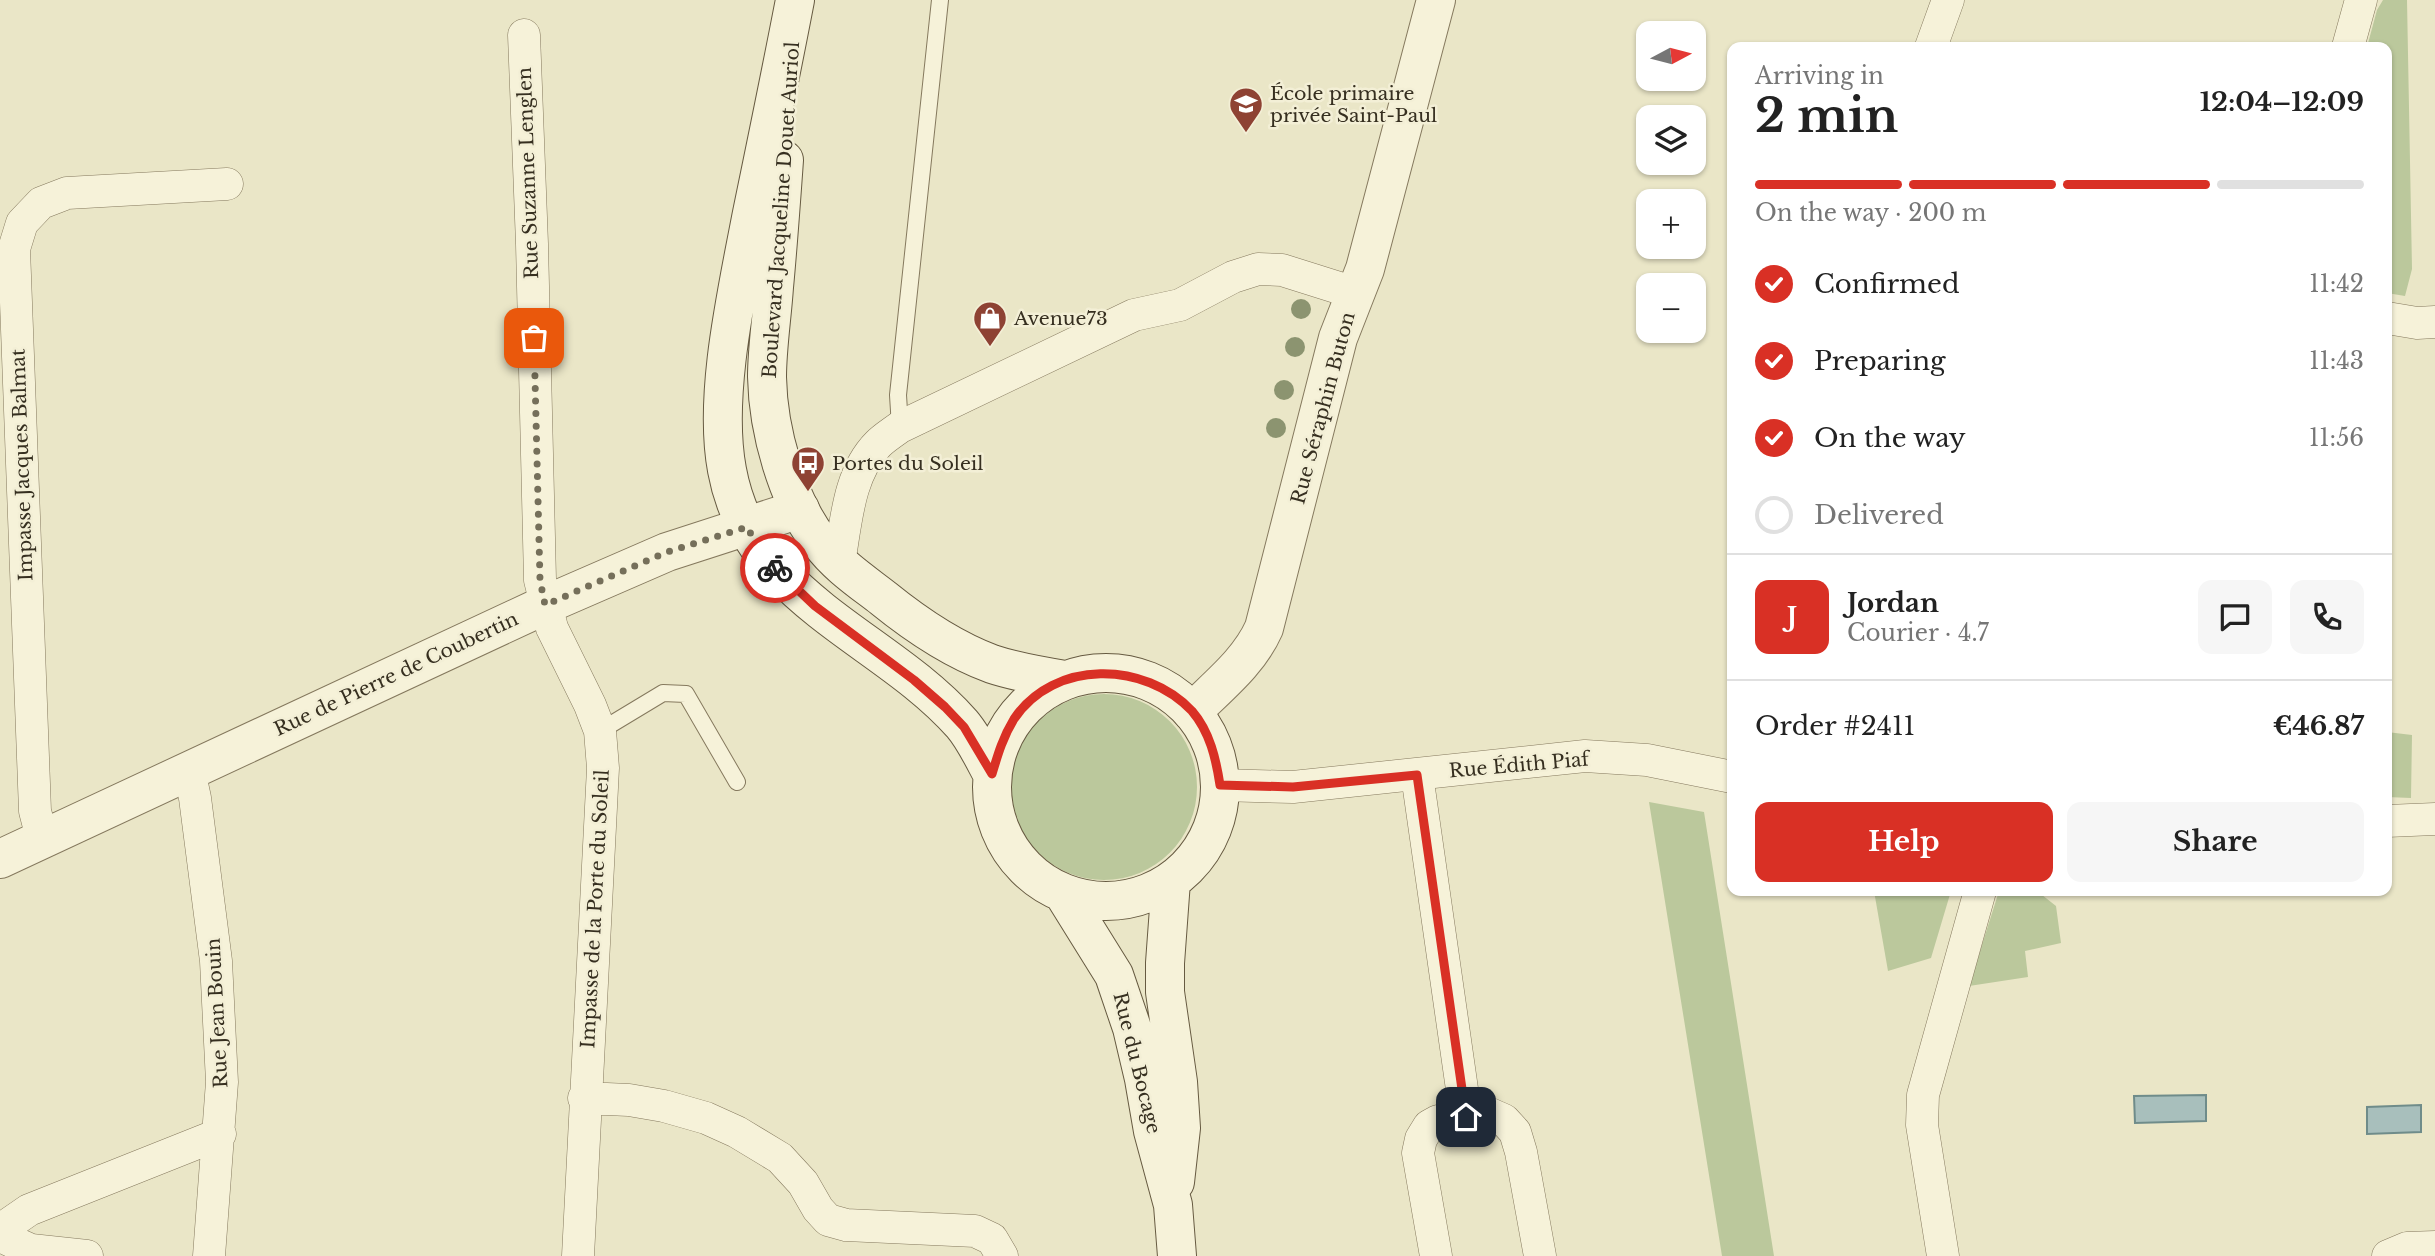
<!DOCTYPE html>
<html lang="en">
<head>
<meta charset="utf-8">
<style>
	:root { --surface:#fff; --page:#f6f6f6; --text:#222; --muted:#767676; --line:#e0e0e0; --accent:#d93025 }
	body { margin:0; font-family:"Libre Baskerville",serif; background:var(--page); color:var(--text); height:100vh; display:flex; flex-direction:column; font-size:26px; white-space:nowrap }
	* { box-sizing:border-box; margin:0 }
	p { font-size:23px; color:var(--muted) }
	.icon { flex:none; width:38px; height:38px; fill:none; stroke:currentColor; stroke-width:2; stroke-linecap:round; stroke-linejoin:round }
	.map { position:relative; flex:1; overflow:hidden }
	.panel { position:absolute; left:1727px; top:42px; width:665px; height:854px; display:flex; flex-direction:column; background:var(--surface); border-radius:14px; box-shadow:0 2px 5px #0004 }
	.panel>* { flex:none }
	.needle { width:46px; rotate:83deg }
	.controls { position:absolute; left:1636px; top:21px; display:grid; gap:14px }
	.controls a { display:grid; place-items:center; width:70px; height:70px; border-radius:14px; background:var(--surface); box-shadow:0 2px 5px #0004; font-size:35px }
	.pin { position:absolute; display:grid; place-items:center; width:60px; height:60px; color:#fff; margin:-30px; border-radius:14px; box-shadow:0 4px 10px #0006 }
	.courier { position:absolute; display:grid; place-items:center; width:70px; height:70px; margin:-35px; border:5px solid #d93025; border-radius:50%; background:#fff; color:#222; box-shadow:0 2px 9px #0007 }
	.overview em { font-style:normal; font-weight:700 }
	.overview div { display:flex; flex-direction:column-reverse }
	.overview { display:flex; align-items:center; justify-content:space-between; height:119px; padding:0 28px }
	h1 { font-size:46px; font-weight:700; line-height:52px }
	.bar { display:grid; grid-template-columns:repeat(4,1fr); gap:10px 7px; align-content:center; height:84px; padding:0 28px }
	.bar i { height:9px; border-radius:5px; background:var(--line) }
	.bar .on { background:var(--accent) }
	.bar p { grid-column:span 4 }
	.line { display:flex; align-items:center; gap:18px; padding:0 28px; border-top:2px solid var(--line) }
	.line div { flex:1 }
	.round { display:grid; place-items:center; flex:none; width:74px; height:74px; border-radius:14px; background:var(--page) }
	ol { padding:0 28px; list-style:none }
	li { display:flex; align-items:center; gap:21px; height:77px }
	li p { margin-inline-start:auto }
	li .icon { padding:7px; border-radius:50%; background:var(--accent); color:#fff; stroke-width:4 }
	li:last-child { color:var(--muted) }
	li i { width:38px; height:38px; border:4px solid var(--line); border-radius:50% }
	.action { display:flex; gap:14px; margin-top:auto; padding:14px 28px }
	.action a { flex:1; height:80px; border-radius:14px; background:var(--accent); color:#fff; font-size:28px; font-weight:700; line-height:80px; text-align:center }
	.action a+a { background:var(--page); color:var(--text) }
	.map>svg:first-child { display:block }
	.green { fill:#bbc89c }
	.water { fill:#a8bfbc; stroke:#6f8c8a; stroke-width:2 }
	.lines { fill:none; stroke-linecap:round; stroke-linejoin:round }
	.service-casing { stroke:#85795e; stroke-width:18 }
	.minor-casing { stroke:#85795e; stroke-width:33 }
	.tertiary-casing { stroke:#85795e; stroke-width:40 }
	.secondary-casing { stroke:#665a41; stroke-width:40 }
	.service { stroke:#f6f2d9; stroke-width:16 }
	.minor { stroke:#f6f2d9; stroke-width:32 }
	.tertiary { stroke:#f6f2d9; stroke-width:38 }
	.secondary { stroke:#f6f2d9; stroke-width:38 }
	.tree { fill:#8c9470 }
	.done { stroke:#756f5a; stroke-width:7; stroke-dasharray:0 12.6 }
	.route { stroke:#d93025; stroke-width:9 }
	.labels { text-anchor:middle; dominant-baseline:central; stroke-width:5; stroke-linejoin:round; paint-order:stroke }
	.poi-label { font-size:19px; fill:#362f20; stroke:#f3efd6; text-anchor:start }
	.street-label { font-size:19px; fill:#362f20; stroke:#f3efd6 }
</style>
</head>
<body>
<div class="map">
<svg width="2435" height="1256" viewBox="0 0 2435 1256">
	<rect width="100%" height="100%" fill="#eae6c7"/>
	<path class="green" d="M 2383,0 L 2407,0 L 2412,269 L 2405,296 L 2387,293 L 2387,47 L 2367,47 L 2377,10 Z
		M1011 787a93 93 0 1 1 186 0a93 93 0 1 1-186 0Z
		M 2387,732 L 2412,735 L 2411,798 L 2387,797 Z
		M 1649,802 L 1704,812 L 1774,1256 L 1722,1256 Z
		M 1874,891 L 1951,891 L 1931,958 L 1888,971 Z
		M 1999,891 L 2037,891 L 2056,906 L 2061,943 L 2025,951 L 2028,977 L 1969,986 Z"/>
	<path class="water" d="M 2206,1095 L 2206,1121 L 2135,1123 L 2134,1096 Z
		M 2421,1105 L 2421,1132 L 2367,1134 L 2367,1107 Z"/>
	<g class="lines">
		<g class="service-casing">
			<path id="service" d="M 900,427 L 898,395 L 940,0
				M 600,731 L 663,693 L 686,694 L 737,782"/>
		</g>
		<g class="minor-casing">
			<path id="minor" d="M 524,35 L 532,244 L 540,580 L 552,628 L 590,705 L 600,731 L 603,768 L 578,1256
				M 1931,47 L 1948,0
				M 2348,47 L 2361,0
				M 2387,318 L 2417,323 L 2435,322
				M 839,563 C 846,524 848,474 878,444 C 884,438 892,433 900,427 L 1134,315 L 1180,305 L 1233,277 L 1258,269 L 1282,270 L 1355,293
				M 189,770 L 195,798 L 216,961 L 222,1082 L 209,1256
				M 1417,775 L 1466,1117
				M 1220,785 L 1293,787 L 1585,756 L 1647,760 L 1732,777
				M 2387,821 L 2435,819
				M 42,838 L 35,811 L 14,249 L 22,223 L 41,203 L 67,193 L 227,184
				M 584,1098 L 629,1100 L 664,1106 L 706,1118 L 737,1132 L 780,1158 L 803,1183 L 818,1209 L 828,1220 L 846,1225 L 975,1231 L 992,1239 L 1002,1256
				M 0,1230 L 29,1210 L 220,1134
				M 0,1236 L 31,1250 L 87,1256
				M 1436,1256 L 1418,1153 L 1421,1139 L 1429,1126 L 1438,1121 L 1488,1113 L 1504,1120 L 1515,1132 L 1521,1152 L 1540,1256
				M 1943,1256 L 1922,1125 L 1923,1095 L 1980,891
				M 2388,1256 L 2407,1248 L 2435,1247"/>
		</g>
		<g class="tertiary-casing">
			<path id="tertiary" d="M 1192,712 C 1218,686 1249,662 1264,628 L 1338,338 L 1365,269 L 1436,0
				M 0,859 L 545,605 L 667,552 L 800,509"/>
		</g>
		<g class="secondary-casing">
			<path id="secondary" d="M 795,0 C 781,73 766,145 751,218 C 737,292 713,396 727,470 C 734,508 752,544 779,572 C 833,630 909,664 962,724 C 974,738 983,757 992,774
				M 784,160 C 781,202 778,245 774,287 C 772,317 767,348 767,377 C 768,430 787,500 820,542 C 837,565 861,581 883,598 C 915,624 954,650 992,664 C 1016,672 1040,676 1065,680
				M992 787a114 114 0 1 1 228 0a114 114 0 1 1-228 0Z
				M 1171,881 L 1165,963 L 1165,992 L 1178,1082 L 1181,1128 L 1175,1182
				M 1063,893 L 1114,975 L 1132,1028 L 1144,1079 L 1153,1131 L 1173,1205 L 1177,1256"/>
		</g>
		<use href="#service" class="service"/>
		<use href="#minor" class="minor"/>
		<use href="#tertiary" class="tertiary"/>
		<use href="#secondary" class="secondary"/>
	</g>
	<g class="tree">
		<circle cx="1301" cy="309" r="10"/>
		<circle cx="1295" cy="347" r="10"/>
		<circle cx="1284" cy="390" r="10"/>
		<circle cx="1276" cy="428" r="10"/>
	</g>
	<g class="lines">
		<path class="done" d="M 534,338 L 540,580 L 545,605 L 667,552 L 747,527 L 761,552 L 775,568"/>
		<path class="route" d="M 775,568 L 815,606 L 914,680 L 945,707 L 964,727 L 992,774 C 998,754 1003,737 1014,719 C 1054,659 1145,661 1192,711 C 1210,732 1216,759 1220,785 L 1293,787 L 1417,775 L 1466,1117"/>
	</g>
	<defs>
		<g id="school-pin" transform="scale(1.75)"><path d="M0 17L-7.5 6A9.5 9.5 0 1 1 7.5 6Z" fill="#8e4233" stroke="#f3efd6"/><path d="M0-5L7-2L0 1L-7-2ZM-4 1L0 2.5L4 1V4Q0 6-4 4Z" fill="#fff"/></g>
		<g id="shop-pin" transform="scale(1.75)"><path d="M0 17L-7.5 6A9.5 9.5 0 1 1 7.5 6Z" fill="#8e4233" stroke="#f3efd6"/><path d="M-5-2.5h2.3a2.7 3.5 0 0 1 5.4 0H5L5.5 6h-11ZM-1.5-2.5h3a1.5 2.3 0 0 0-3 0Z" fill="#fff"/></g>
		<g id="bus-pin" transform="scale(1.75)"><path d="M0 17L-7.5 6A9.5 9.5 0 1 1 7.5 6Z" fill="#8e4233" stroke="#f3efd6"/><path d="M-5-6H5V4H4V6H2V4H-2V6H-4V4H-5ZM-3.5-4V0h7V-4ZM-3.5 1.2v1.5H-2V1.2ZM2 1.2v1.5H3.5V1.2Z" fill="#fff"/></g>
	</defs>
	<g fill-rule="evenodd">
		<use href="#school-pin" x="1246" y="104"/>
		<use href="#shop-pin" x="990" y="318"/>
		<use href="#bus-pin" x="808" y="463"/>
	</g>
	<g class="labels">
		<g class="poi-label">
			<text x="1270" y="93">École primaire<tspan x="1270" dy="22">privée Saint-Paul</tspan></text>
			<text x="1014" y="318">Avenue73</text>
			<text x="832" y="463">Portes du Soleil</text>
		</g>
		<g class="street-label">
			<text transform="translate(528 173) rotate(-92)">Rue Suzanne Lenglen</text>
			<text transform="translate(781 210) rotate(-86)">Boulevard Jacqueline Douet Auriol</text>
			<text transform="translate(1323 408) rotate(-75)">Rue Séraphin Buton</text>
			<text transform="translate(22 465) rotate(-92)">Impasse Jacques Balmat</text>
			<text transform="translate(396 674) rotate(-25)">Rue de Pierre de Coubertin</text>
			<text transform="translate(1519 765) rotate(-5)">Rue Édith Piaf</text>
			<text transform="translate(595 909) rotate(-87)">Impasse de la Porte du Soleil</text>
			<text transform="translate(217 1013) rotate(-93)">Rue Jean Bouin</text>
			<text transform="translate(1137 1063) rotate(76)">Rue du Bocage</text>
		</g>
	</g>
</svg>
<div class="controls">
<a><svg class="needle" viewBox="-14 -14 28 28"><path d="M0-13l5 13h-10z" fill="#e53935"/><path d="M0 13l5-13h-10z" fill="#767676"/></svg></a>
<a><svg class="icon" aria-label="layers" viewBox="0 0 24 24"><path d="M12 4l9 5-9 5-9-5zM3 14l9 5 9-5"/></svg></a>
<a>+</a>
<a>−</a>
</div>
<div class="pin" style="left:534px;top:338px;background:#ea580c"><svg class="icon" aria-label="bag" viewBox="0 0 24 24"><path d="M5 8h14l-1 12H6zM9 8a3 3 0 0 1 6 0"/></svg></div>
<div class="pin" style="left:1466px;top:1117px;background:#1f2937"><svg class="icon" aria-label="home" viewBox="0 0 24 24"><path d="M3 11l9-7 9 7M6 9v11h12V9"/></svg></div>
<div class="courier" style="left:775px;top:568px"><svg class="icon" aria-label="bike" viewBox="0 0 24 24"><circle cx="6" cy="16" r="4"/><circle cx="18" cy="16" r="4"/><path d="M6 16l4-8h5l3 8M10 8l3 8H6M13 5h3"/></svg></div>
<section class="panel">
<div class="overview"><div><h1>2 min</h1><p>Arriving in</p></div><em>12:04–12:09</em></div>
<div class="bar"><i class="on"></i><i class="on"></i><i class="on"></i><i></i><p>On the way · 200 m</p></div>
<ol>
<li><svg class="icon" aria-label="check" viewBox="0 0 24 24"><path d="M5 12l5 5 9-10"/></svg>Confirmed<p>11:42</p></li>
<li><svg class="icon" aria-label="check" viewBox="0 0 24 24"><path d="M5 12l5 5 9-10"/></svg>Preparing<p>11:43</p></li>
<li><svg class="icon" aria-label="check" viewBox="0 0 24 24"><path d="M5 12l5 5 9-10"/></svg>On the way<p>11:56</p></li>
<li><i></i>Delivered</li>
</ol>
<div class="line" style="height:126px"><b class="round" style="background:var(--accent);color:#fff">J</b><div><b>Jordan</b><p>Courier · 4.7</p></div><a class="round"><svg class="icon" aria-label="chat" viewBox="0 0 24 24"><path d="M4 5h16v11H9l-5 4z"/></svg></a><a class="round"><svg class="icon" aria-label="phone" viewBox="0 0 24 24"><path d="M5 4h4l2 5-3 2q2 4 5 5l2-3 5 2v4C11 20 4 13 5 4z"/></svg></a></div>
<div class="line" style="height:91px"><div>Order #2411</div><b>€46.87</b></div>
<div class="action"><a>Help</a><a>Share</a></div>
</section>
</div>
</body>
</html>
